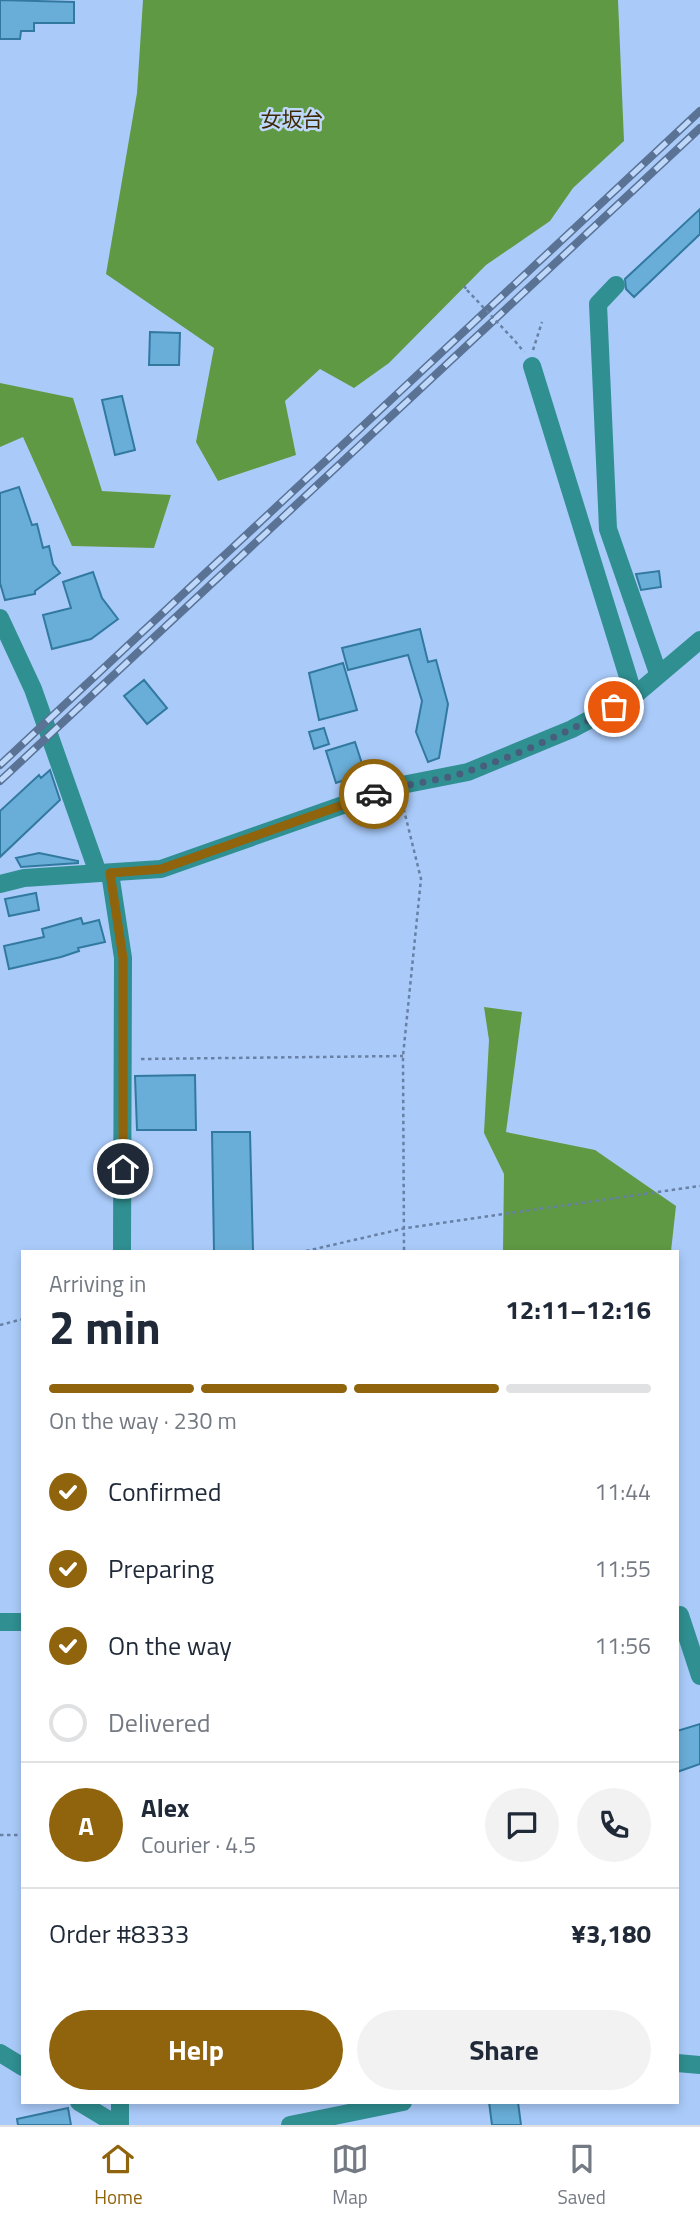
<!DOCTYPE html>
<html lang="en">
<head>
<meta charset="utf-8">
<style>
	:root { --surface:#fff; --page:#f2f2f3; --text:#1f2937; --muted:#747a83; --line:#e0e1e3; --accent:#90630d }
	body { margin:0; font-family:"Titillium Web","Noto Sans JP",sans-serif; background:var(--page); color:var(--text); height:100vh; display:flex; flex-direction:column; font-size:26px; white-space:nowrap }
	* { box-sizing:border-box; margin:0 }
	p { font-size:23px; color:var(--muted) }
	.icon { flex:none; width:38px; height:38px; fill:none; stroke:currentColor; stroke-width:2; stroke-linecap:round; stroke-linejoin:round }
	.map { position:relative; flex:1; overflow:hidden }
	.drawer { position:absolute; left:21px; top:1250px; width:658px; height:854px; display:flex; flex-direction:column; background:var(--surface); border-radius:0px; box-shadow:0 4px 10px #0003 }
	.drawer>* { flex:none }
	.pin { position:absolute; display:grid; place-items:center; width:60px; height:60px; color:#fff; margin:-30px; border:4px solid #fff; border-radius:50%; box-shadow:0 2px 7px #0007 }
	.courier { position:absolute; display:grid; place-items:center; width:70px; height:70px; margin:-35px; border:5px solid #90630d; border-radius:50%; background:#fff; color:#222; box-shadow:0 2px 9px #0007 }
	.head em { font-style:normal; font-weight:700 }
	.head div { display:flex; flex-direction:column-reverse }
	.head { display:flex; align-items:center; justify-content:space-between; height:119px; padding:0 28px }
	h1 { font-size:46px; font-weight:700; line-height:52px }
	.bar { display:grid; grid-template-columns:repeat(4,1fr); gap:10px 7px; align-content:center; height:84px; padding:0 28px }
	.bar i { height:9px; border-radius:5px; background:var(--line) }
	.bar .current { background:var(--accent) }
	.bar p { grid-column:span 4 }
	.line { display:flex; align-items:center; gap:18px; padding:0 28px; border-top:2px solid var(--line) }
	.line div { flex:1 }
	.round { display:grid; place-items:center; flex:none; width:74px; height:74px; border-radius:37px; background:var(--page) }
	ol { padding:0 28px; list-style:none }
	li { display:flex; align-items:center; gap:21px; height:77px }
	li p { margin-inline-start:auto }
	li .icon { padding:7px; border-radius:50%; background:var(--accent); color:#fff; stroke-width:4 }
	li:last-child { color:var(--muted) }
	li i { width:38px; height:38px; border:4px solid var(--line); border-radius:50% }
	.primary-button { display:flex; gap:14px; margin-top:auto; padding:14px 28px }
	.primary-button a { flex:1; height:80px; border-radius:42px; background:var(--accent); color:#fff; font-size:28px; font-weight:700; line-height:80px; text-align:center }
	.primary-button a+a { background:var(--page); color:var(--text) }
	.menu { display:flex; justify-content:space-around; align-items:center; height:98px; border-top:2px solid var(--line); background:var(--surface); font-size:19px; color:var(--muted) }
	.menu a { display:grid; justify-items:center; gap:4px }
	.menu .current { color:var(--accent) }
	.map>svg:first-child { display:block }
	.forest { fill:#5f9943 }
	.building { fill:#69aed8; stroke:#3279a0; stroke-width:2 }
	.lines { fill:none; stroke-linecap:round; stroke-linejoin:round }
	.path { stroke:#6780a4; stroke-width:2.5; stroke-dasharray:3.5 3.5; stroke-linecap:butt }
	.minor { stroke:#308f91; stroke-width:18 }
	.rail-casing { stroke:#5a7294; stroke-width:8 }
	.rail { stroke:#bed8fb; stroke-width:5; stroke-dasharray:16; stroke-linecap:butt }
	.path-bridge { stroke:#6780a4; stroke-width:2.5; stroke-dasharray:3.5 3.5; stroke-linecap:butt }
	.done { stroke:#485e7d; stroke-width:7; stroke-dasharray:0 12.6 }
	.route { stroke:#90630d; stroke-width:9 }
	.labels { text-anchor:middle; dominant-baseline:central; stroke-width:5; stroke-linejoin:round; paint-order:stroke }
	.neighbourhood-label { font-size:21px; fill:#3f2903; stroke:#bed8fb }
</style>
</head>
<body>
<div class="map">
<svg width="700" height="2125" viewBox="0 0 700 2125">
	<rect width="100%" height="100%" fill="#aacbfa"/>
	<path class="forest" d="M 143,0 L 618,0 L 624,141 L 573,188 L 550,221 L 486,265 L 389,363 L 354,388 L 320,369 L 285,401 L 296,455 L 218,481 L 196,442 L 214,348 L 106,274 L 137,93 Z
		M 0,383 L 73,398 L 102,491 L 171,495 L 154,548 L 72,546 L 23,437 L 0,447 Z
		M 484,1007 L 522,1012 L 506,1132 L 595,1150 L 676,1206 L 671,1251 L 503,1251 L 504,1174 L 484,1133 L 489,1040 Z"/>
	<path class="building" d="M 0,0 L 74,2 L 74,23 L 34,23 L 34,31 L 21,31 L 20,39 L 0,39 Z
		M 700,209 L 700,234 L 634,297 L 626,289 L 625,279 Z
		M 150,332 L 180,333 L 179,365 L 149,365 Z
		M 122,396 L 135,450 L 115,455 L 102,400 Z
		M 19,487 L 32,525 L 37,524 L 43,548 L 49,546 L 53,564 L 60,573 L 35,591 L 35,594 L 5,600 L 0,583 L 0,493 Z
		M 659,571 L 661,587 L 641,590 L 636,574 Z
		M 93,572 L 102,598 L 118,619 L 91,639 L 52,649 L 43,615 L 71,608 L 63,582 Z
		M 420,629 L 428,662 L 436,660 L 448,704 L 439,758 L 428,762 L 416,732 L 422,701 L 408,655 L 348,670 L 342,648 Z
		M 343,663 L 357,710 L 319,720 L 309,673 Z
		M 144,680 L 167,708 L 147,724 L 124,696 Z
		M 324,728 L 329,744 L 314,749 L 309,732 Z
		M 355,742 L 365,773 L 336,783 L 326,751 Z
		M 50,770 L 60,800 L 0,857 L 0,811 L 39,775 L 41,778 Z
		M 39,853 L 78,861 L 78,863 L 21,867 L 16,858 Z
		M 36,893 L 39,910 L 9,916 L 5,899 Z
		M 81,918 L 83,924 L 99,920 L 105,942 L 78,948 L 79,951 L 61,957 L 9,969 L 4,946 L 44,937 L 42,929 Z
		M 195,1075 L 196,1130 L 137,1130 L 135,1076 Z
		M 212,1132 L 250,1132 L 253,1251 L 214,1251 Z
		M 700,1724 L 700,1764 L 677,1772 L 677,1731 Z
		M 489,2102 L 518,2102 L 521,2125 L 492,2125 Z
		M 68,2108 L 71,2125 L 18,2125 L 17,2119 Z"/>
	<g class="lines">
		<path class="path" d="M 464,286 L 467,290
			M 515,341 L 524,352
			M 533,350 L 542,322
			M 402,802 L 421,879 L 403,1056 L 404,1251
			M 141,1059 L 403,1056
			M 306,1251 L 406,1228 L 700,1186
			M 0,1325 L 23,1319
			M 0,1835 L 23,1835"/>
		<path class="minor" d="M 616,285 L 598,304 L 608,529 L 658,673
			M 532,366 L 634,696
			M 0,618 L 33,689 L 98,873
			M 110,873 L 123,958 L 122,1251
			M 0,884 L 24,878 L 161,869 L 397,786 L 468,772 L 572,729 L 634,696 L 700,640
			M 680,1615 L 700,1676
			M 0,1622 L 23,1622
			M 0,2053 L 23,2067
			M 677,2063 L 700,2065
			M 79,2102 L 117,2125
			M 120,2102 L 120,2125
			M 290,2125 L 403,2102"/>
		<g class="rail-casing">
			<path id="rail" d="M 0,765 L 700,111
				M 0,781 L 700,128"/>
		</g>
		<use href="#rail" class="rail"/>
		<path class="path-bridge" d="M 467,290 L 515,341"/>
	</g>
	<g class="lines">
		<path class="done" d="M 374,794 C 405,783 438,782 469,771 C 518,755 568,732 614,707"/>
		<path class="route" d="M 123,1169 L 123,958 L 110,873 L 161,869 L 374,794"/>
	</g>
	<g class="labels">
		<g class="neighbourhood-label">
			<text x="292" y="119">女坂台</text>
		</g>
	</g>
</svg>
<div class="pin" style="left:614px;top:707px;background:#ea580c"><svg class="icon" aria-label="bag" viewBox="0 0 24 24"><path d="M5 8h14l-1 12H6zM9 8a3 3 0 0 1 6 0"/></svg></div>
<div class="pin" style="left:123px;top:1169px;background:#1f2937"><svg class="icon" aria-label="home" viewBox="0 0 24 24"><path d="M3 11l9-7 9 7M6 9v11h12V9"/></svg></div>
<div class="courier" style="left:374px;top:794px"><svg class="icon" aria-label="car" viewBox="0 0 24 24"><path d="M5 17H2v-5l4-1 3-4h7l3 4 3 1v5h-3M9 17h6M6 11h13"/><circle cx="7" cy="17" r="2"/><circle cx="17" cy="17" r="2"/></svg></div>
<section class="drawer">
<div class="head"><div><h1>2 min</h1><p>Arriving in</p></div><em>12:11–12:16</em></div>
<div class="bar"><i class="current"></i><i class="current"></i><i class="current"></i><i></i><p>On the way · 230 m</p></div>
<ol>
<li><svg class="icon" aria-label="check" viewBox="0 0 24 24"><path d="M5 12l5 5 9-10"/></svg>Confirmed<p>11:44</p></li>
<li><svg class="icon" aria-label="check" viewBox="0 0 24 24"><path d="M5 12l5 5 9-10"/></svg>Preparing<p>11:55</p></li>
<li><svg class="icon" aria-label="check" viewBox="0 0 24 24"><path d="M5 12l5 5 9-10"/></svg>On the way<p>11:56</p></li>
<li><i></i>Delivered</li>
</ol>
<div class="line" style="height:126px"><b class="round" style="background:var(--accent);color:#fff">A</b><div><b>Alex</b><p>Courier · 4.5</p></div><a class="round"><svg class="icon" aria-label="chat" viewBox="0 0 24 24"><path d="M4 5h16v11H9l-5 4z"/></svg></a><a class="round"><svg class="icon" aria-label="phone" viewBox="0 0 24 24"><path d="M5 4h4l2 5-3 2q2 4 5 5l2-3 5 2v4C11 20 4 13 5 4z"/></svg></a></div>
<div class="line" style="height:91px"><div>Order #8333</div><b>¥3,180</b></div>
<div class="primary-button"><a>Help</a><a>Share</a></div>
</section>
</div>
<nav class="menu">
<a class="current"><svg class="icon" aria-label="home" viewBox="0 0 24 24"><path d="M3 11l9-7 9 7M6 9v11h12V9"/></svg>Home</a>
<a><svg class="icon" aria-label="map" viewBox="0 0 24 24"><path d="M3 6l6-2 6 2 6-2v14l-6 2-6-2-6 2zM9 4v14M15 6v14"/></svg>Map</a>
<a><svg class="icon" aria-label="saved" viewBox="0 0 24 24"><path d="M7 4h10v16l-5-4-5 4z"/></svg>Saved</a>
</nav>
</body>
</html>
